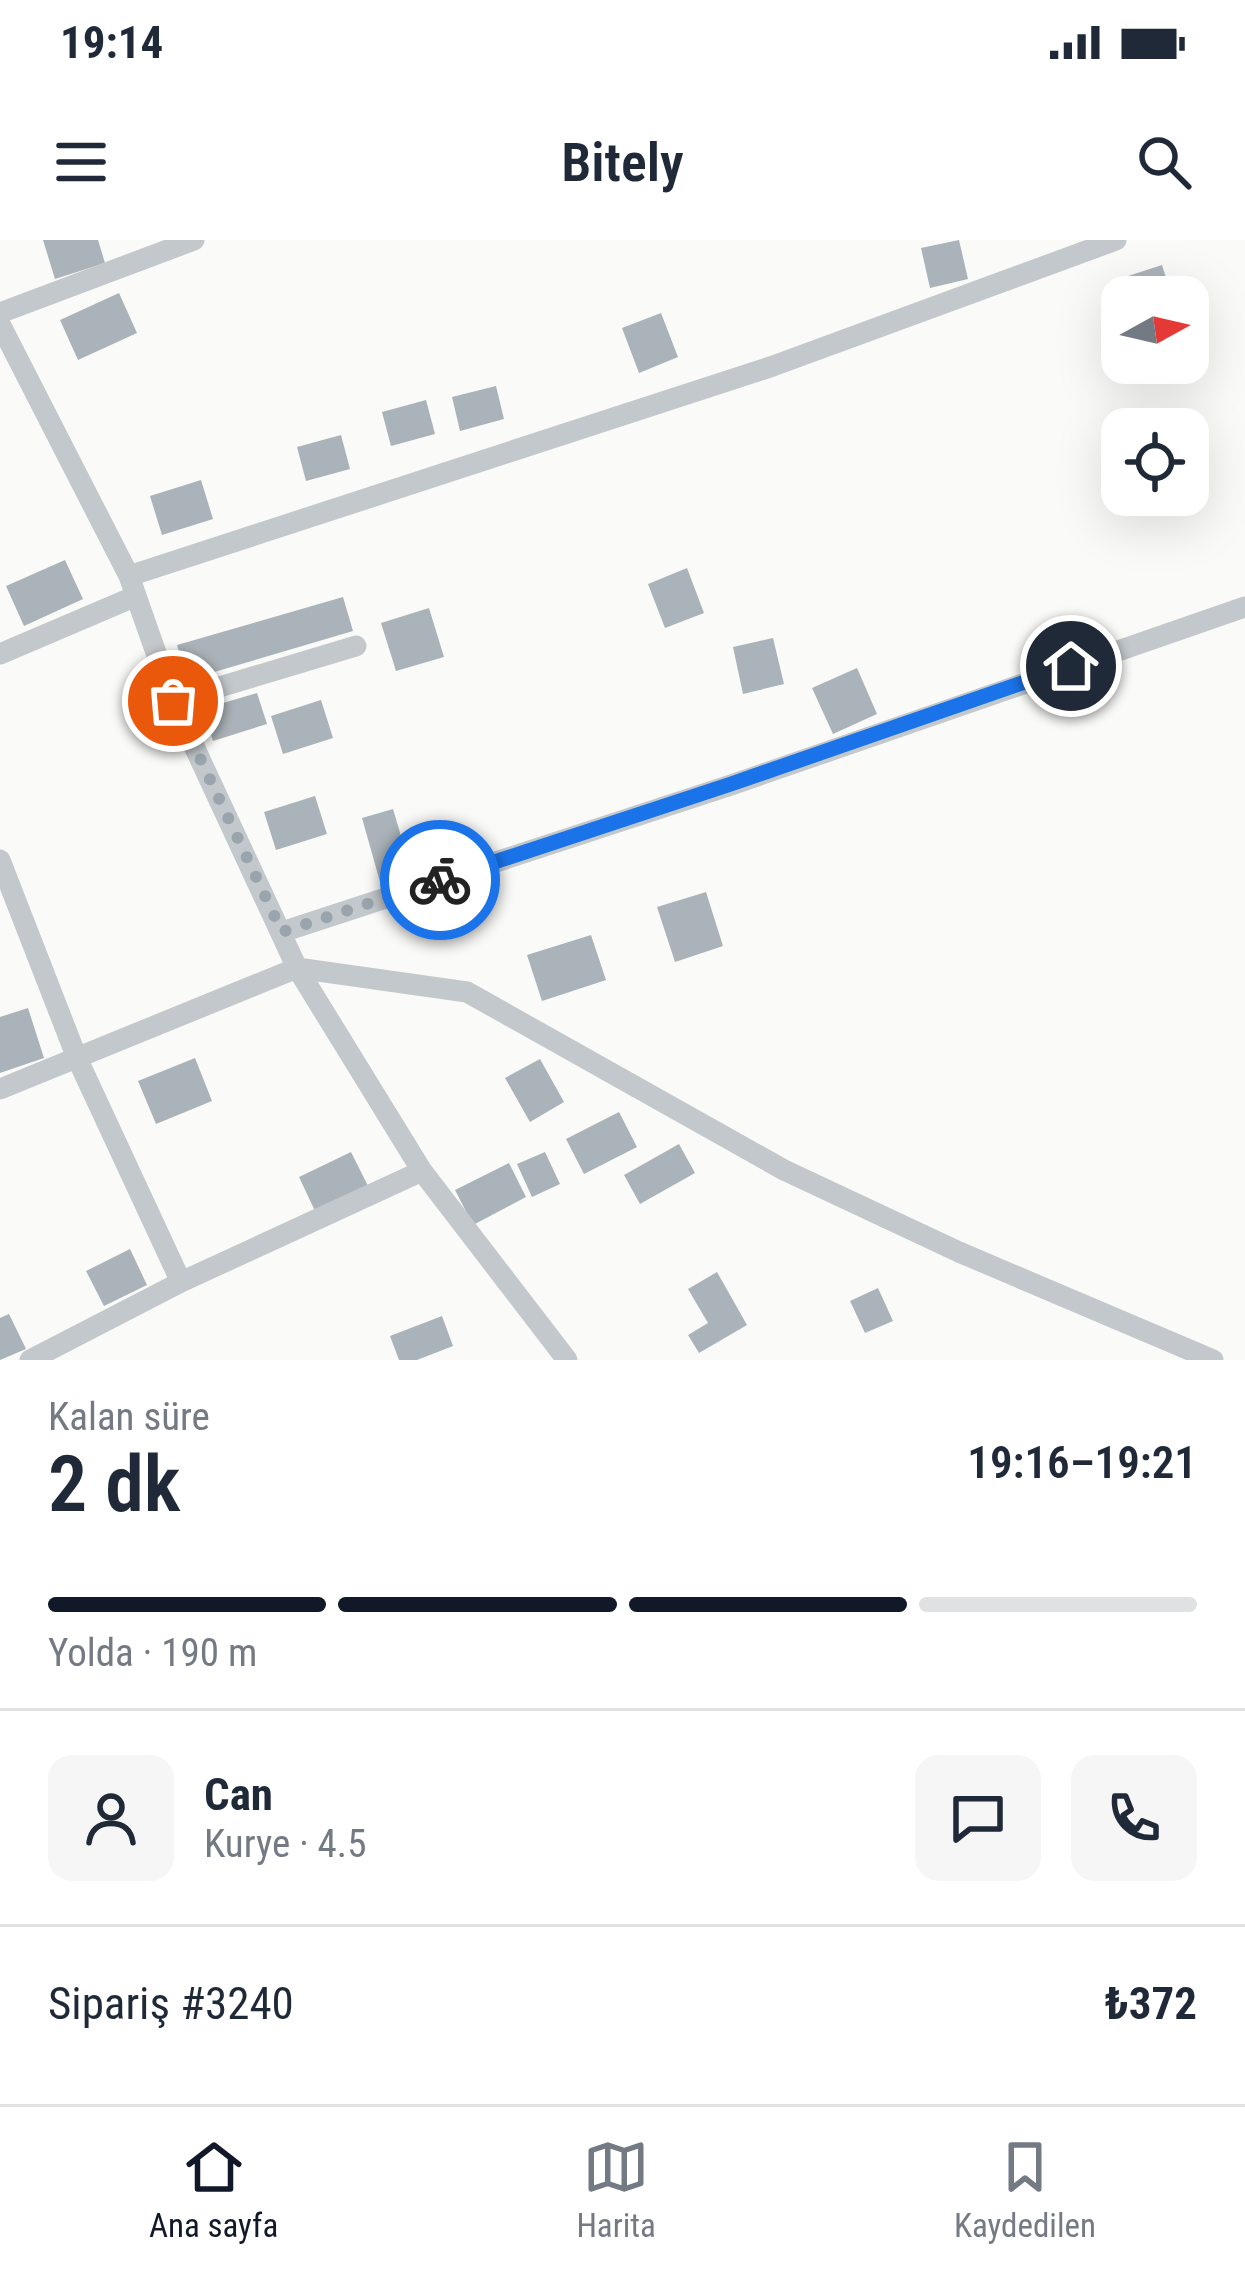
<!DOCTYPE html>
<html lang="tr">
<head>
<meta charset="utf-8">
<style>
	:root { --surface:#fff; --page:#f6f6f7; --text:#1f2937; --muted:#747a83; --line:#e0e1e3; --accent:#111827 }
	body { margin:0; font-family:"Roboto Condensed",sans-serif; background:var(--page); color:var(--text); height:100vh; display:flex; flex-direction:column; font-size:45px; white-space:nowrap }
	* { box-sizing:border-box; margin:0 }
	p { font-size:39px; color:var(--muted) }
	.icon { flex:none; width:66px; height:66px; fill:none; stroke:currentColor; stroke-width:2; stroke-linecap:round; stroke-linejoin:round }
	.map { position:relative; height:1120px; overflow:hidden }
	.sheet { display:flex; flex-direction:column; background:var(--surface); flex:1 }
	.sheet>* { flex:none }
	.needle { width:78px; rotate:82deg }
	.fabs { position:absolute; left:1101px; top:36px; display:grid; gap:24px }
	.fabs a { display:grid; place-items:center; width:108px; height:108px; border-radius:24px; background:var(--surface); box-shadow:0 12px 48px #0002; font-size:60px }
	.pin { position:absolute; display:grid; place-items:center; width:102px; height:102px; color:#fff; margin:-51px; border:6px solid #fff; border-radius:50%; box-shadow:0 3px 12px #0007 }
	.courier { position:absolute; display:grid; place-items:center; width:120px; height:120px; margin:-60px; border:9px solid #1a73e8; border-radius:50%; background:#fff; color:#222; box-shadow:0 3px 15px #0007 }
	.overview em { font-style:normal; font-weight:600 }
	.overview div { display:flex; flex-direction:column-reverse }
	.overview { display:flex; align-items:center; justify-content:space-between; height:204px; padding:0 48px }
	h1 { font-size:78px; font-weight:600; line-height:90px }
	.bar { display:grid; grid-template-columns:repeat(4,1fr); gap:18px 12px; align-content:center; height:144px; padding:0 48px }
	.bar i { height:15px; border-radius:9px; background:var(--line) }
	.bar .selected { background:var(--accent) }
	.bar p { grid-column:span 4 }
	.line { display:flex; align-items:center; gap:30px; padding:0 48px; border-top:3px solid var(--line) }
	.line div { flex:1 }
	.round { display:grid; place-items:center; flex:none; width:126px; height:126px; border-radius:24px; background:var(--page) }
	.status { display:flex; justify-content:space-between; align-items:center; height:84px; padding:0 60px; background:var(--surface); direction:ltr }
	.status svg { height:33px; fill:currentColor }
	header { display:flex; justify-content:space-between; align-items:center; height:156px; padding:0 48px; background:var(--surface); font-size:54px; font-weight:600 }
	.tab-bar { display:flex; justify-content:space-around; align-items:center; height:168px; border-top:3px solid var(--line); background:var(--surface); font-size:33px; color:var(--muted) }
	.tab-bar a { display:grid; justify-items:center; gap:6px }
	.tab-bar .selected { color:var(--accent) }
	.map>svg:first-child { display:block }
	.building { fill:#aab3b9 }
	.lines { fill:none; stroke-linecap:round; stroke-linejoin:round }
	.minor { stroke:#c3c8cc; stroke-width:21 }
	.done { stroke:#99a4ac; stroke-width:12; stroke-dasharray:0 21.6 }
	.route { stroke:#1a73e8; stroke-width:15 }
</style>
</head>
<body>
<div class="status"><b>19:14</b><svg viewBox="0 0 49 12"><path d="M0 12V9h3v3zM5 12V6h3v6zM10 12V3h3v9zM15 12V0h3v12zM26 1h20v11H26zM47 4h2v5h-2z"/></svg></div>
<header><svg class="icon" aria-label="menu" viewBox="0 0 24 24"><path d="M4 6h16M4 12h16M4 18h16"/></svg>Bitely<svg class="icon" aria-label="search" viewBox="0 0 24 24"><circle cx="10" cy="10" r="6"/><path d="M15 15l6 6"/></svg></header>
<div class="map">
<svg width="1245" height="1120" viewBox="0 0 1245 1120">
	<rect width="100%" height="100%" fill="#fafaf8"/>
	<path class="building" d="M 43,0 L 98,0 L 105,23 L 55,39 Z
		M 959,0 L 968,39 L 930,48 L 921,8 Z
		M 1162,25 L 1172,57 L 1131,57 L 1125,37 Z
		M 119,53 L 137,93 L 78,120 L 60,80 Z
		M 661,73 L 678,117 L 639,133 L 622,88 Z
		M 496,146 L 504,179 L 460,191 L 452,157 Z
		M 426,160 L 435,194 L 391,206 L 382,172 Z
		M 341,195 L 350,229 L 306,241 L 297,207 Z
		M 201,240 L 213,279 L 162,295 L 150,256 Z
		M 65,320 L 83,359 L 24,386 L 6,346 Z
		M 687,328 L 704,373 L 665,388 L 648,344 Z
		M 343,357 L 353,391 L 187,440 L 177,405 Z
		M 429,368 L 444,417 L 396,431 L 381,383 Z
		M 773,398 L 784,444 L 743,454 L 733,407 Z
		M 857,428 L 877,474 L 833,494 L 812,448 Z
		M 257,453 L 267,484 L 213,501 L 203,469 Z
		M 321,460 L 333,498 L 283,514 L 271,476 Z
		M 315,556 L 327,594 L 276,610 L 264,572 Z
		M 393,569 L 414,640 L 382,649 L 362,578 Z
		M 706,652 L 723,706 L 675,722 L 657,667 Z
		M 591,695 L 606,740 L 542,761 L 527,715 Z
		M 28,768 L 44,818 L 0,833 L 0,777 Z
		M 195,818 L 212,861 L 156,884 L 138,841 Z
		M 540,819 L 564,862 L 530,882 L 505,838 Z
		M 619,872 L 637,907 L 584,934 L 566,899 Z
		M 679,904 L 695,933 L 640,964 L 624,935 Z
		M 351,912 L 368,946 L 315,971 L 299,937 Z
		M 545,912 L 560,944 L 532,957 L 517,924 Z
		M 509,923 L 526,957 L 473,985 L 455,950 Z
		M 130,1009 L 147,1045 L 104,1066 L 86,1031 Z
		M 717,1032 L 747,1085 L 699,1113 L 688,1095 L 708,1083 L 688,1049 Z
		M 878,1048 L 893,1081 L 865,1093 L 850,1061 Z
		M 9,1074 L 26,1109 L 0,1120 L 0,1078 Z
		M 442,1076 L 453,1106 L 417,1120 L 399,1120 L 390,1096 Z"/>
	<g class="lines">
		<path class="minor" d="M 0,73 L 194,0
			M 0,84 L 129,336 L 173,461 L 297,728 L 422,931 L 567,1120
			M 129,336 L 773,126 L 1116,0
			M 0,414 L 136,356
			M 173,461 L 356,406
			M 0,620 L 77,818 L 181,1042
			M 282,692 L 731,545 L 1245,367
			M 0,849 L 297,728 L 467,752 L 784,930 L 959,1012 L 1213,1120
			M 30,1120 L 181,1042 L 422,931"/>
	</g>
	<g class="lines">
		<path class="done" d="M 173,461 L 282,692 L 440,640"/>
		<path class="route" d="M 440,640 L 731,544 L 1071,426"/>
	</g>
</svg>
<div class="fabs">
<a><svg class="needle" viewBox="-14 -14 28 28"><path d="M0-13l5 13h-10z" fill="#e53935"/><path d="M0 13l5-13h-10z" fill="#747a83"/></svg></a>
<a><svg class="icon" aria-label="locate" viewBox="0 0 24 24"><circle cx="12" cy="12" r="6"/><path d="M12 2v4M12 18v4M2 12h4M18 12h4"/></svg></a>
</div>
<div class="pin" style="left:173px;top:461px;background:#ea580c"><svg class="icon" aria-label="bag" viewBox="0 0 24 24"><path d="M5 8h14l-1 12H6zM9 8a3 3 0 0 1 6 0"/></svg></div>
<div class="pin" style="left:1071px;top:426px;background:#1f2937"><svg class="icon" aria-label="home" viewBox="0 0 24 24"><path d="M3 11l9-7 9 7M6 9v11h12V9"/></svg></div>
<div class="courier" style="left:440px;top:640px"><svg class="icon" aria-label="bike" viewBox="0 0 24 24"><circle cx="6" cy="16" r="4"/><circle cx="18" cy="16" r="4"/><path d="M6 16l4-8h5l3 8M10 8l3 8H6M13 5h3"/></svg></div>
</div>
<section class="sheet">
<div class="overview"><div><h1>2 dk</h1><p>Kalan süre</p></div><em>19:16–19:21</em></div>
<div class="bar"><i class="selected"></i><i class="selected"></i><i class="selected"></i><i></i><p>Yolda · 190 m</p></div>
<div class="line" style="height:216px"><a class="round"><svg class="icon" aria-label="person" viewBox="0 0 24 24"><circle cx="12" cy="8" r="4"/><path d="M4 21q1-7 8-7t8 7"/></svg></a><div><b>Can</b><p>Kurye · 4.5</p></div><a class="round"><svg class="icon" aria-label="chat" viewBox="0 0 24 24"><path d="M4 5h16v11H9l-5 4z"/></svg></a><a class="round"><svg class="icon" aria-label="phone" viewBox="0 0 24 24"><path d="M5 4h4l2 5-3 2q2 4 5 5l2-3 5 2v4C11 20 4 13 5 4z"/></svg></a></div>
<div class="line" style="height:156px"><div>Sipariş #3240</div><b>₺372</b></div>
</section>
<nav class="tab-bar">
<a class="selected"><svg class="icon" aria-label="home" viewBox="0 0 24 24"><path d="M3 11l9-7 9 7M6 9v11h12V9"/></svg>Ana sayfa</a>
<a><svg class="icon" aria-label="map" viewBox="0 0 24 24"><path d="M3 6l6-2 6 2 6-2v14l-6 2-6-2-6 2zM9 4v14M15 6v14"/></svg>Harita</a>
<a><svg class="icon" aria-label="saved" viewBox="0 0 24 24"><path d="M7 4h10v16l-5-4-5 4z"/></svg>Kaydedilen</a>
</nav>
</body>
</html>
